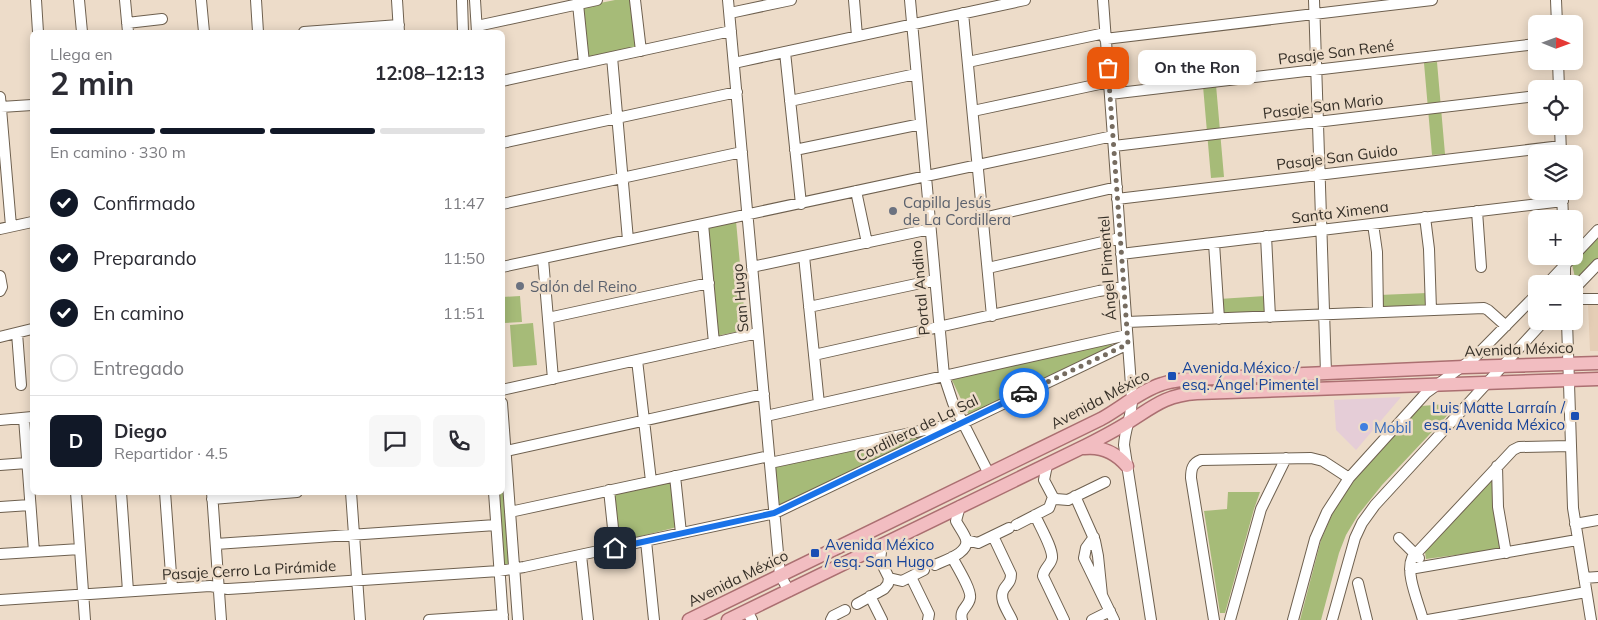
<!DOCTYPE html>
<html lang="es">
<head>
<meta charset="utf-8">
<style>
	:root { --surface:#fff; --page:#f7f7f7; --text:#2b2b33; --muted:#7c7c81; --line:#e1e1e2; --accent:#111827 }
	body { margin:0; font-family:Mulish,sans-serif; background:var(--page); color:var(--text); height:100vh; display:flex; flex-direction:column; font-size:19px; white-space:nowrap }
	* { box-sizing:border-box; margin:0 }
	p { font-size:16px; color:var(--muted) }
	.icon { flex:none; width:28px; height:28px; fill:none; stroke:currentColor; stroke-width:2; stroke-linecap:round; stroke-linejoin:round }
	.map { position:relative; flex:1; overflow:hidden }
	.details { position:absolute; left:30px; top:30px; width:475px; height:465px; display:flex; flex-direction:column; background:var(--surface); border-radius:8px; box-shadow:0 2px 12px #0003 }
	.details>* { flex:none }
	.needle { width:32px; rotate:91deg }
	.fabs { position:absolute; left:1528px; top:15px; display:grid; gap:10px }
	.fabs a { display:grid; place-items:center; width:55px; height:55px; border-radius:8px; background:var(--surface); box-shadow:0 2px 12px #0003; font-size:25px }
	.pin { position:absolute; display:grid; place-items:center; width:42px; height:42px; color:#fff; margin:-21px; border-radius:10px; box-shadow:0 2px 8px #0006 }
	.courier { position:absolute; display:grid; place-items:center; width:50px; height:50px; margin:-25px; border:4px solid #1a73e8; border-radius:50%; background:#fff; color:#222; box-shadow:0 1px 6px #0007 }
	.bubble { position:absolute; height:35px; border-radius:8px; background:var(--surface); box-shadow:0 2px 12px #0003; font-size:16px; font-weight:700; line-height:35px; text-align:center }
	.overview em { font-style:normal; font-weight:700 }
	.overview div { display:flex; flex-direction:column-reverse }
	.overview { display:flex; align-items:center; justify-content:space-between; height:85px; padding:0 20px }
	h1 { font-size:32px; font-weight:700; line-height:38px }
	.bar { display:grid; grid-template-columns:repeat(4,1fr); gap:8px 5px; align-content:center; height:60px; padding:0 20px }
	.bar i { height:6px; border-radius:4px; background:var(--line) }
	.bar .selected { background:var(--accent) }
	.bar p { grid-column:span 4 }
	.line { display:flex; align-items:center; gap:12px; padding:0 20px; border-top:1px solid var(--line) }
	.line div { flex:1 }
	.round { display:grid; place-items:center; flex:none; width:52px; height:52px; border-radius:8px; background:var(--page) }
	ol { padding:0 20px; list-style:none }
	li { display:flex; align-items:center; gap:15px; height:55px }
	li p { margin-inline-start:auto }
	li .icon { padding:5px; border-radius:50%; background:var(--accent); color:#fff; stroke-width:4 }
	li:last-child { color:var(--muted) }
	li i { width:28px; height:28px; border:2px solid var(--line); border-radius:50% }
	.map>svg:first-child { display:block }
	.commercial { fill:#e5cdd7 }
	.built { fill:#e5ceb6 }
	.green { fill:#a6bb78 }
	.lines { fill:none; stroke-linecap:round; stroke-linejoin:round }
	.minor-casing { stroke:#6e604f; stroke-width:12 }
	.major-casing { stroke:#ab6f71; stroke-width:15 }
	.minor { stroke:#fff; stroke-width:10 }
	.major { stroke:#f2bdc1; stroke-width:12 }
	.done { stroke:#766c60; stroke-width:5; stroke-dasharray:0 9 }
	.route { stroke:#1a73e8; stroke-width:6 }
	.worship-dot { fill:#6b7280; stroke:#eddcc9; stroke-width:2 }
	.transit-dot { fill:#1a4fb4; stroke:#eddcc9; stroke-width:2 }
	.shop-dot { fill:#3f7fe0; stroke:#eddcc9; stroke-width:2 }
	.labels { text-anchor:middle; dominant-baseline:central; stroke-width:5; stroke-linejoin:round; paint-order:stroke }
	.street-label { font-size:15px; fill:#363028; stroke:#eddcc9 }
	.worship-label { font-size:15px; fill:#5b616d; stroke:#eddcc9; text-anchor:start }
	.transit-label { font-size:15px; fill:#164399; stroke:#eddcc9; text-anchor:start }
	.shop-label { font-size:15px; fill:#366cbe; stroke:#eddcc9; text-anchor:start }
</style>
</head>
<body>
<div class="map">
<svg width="1598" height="620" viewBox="0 0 1598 620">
	<rect width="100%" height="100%" fill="#eddcc9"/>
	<path class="commercial" d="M 1401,397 L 1356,450 L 1336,430 L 1334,400 Z"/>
	<path class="built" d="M 1588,304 L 1598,304 L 1598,351 L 1590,351 Z"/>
	<path class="green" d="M 615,0 L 632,0 L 637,45 L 634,49 L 590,59 L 587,57 L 582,10 L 585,6 Z
		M 1437,62 L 1445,154 L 1432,155 L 1424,63 Z
		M 1216,85 L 1224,177 L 1211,178 L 1203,86 Z
		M 736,221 L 746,330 L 716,336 L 706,226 Z
		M 1598,237 L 1598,259 L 1576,282 L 1572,264 Z
		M 1427,293 L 1427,307 L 1382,310 L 1379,295 Z
		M 520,296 L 522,322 L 504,323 L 503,297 Z
		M 1265,296 L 1266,313 L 1223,317 L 1219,299 Z
		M 533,323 L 537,365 L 513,367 L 510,325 Z
		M 1111,343 L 1113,347 L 970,418 L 950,376 Z
		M 1459,403 L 1382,485 L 1358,515 L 1346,535 L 1339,553 L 1321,620 L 1300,620 L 1321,540 L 1337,503 L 1351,484 L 1421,406 Z
		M 935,432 L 778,509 L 775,467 Z
		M 503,469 L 510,567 L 503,568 L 497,493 L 502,492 Z
		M 1493,478 L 1500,549 L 1426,559 L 1425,552 Z
		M 670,481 L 677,527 L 618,542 L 614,495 Z
		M 1228,492 L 1260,492 L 1254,509 L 1225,613 L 1220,613 L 1204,511 L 1227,509 Z"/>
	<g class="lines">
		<g class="minor-casing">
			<path id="minor" d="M 36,0 L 38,32
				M 79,0 L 82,32
				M 125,0 L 128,32
				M 201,0 L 204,32
				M 256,0 L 258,32
				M 397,0 L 399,32
				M 462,0 L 463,32
				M 475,0 L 477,32
				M 635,0 L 641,51
				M 728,0 L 780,575 L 789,591
				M 854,0 L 857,36
				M 910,0 L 944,376 L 953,403 L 989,474
				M 1103,0 L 1132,399 C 1132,415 1125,429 1124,445 L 1151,620
				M 1314,0 L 1326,373
				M 1556,0 L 1557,24
				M 578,4 L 584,63
				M 730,13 L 791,0
				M 963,13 L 992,316
				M 127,23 L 162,19
				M 477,26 L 597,0
				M 304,32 L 399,25
				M 1105,39 L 1432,0
				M 785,52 L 801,204
				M 612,57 L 628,240
				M 1558,61 L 1559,89
				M 968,62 L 1105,33
				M 734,63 L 1025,0
				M 502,81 L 731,31
				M 1110,94 L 1536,44
				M 0,97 L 11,226
				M 790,101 L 916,74
				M 1,107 L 32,105
				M 973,111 L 1109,82
				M 1560,126 L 1561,154
				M 502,143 L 737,92
				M 1114,146 L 1536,96
				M 795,150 L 921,124
				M 856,191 L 867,243
				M 1562,191 L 1563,219
				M 1117,199 L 1561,146
				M 502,204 L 742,152
				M 1477,211 L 1481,267
				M 1425,217 L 1429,249 L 1431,310
				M 983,218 L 1117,187
				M 703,224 L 714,343
				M 1373,224 L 1377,252 L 1378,312
				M 0,229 L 32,222
				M 1266,236 L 1270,317
				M 1214,243 L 1219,319
				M 1121,254 L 1563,201
				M 804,256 L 819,404
				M 543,259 L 553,379
				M 1565,262 L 1565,284
				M 502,267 L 1113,136
				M 752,267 L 930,229
				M 988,268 L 1120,238
				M 0,276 L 2,287 L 0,291
				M 1547,284 L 1598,230
				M 1574,289 L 1598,264
				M 1574,299 L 1598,299
				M 809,307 L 935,280
				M 548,318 L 709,283
				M 1567,321 L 1573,508 L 1591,620
				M 1127,322 L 1484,308 L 1488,310 L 1506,326
				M 17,333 L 21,385
				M 0,337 L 32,329
				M 814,355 L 1099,291 L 1124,287
				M 637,360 L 651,481
				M 502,390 L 758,333
				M 502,403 L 518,620
				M 766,416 L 1127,335
				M 24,418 L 34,552
				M 0,420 L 32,417
				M 506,451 L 764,394
				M 770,463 L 948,425
				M 0,465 L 27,463
				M 1047,465 L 1044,480 L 1053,497 L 1056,499 L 1068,500 L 1105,482
				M 1497,466 L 1498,507 L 1506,553
				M 675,476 L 681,533
				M 609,490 L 615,547
				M 76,492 L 85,620
				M 121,492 L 128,591
				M 165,492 L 172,588
				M 212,492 L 221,620
				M 351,492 L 360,620
				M 494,492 L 503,620
				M 1075,496 L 1095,541 L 1098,556 L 1102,595
				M 212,499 L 297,492
				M 0,507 L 30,505
				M 510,512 L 769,456
				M 1035,515 C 1039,525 1053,548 1052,558 C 1051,565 1044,568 1043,576 L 1064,620
				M 1575,524 L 1598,520
				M 1016,525 L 1049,508 L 1053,497
				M 993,536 L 1011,574 C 1011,582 1008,583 1004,589 C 998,599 1008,611 1012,620
				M 1094,537 L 1086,548 L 1084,558 L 1114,620
				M 1399,538 L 1419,558
				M 966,540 L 978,543 L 1009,528
				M 646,541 L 654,620
				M 216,544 L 496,525
				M 0,554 L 80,549
				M 581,555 L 588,620
				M 952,557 C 956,565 972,590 970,598 C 969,607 959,609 962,620
				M 935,565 C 945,560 970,553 966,539 C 964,533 959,527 956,521 L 960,506
				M 1410,569 L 1577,540
				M 911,577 L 929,614 L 928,620
				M 889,578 L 902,581 L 924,570
				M 1584,578 L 1598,577
				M 1358,583 L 1367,620
				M 870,596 L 882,620
				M 0,600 L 210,586 L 228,589 L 499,571 L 524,567 L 775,513 L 1128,344
				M 857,604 L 884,589 L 888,584 L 889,578 L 880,560 L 882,544
				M 747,611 L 752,620
				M 429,620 L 503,615
				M 831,620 L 833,616 L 845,610
				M 1092,620 L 1110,611
				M 1214,620 L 1191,478 C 1191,470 1192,463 1201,460 L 1311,458 L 1323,461 L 1349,478
				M 1230,620 L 1261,509 L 1286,458
				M 1293,620 L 1315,539 L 1327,512 L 1349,478 L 1426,393 L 1475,357 L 1536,295
				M 1332,620 L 1355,538 L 1362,523 L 1375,505 L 1544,321
				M 1423,620 C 1419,604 1405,573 1412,558 L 1513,450 L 1519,447 L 1570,446
				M 1428,620 L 1586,592"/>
		</g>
		<g class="major-casing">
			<path id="major" d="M 1084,448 C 1101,446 1116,453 1127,466
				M 689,620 L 1101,419 C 1121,408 1140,391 1162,384 C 1179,378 1198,379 1216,378 L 1464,367 L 1598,363
				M 728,620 L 1079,449 C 1095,441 1111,433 1127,423 C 1153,407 1165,395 1197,393 L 1598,379"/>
		</g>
		<use href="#minor" class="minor"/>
		<use href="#major" class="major"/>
	</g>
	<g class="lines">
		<path class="done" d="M 1024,393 L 1128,344 L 1108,68"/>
		<path class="route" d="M 615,548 L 774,513 L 1024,393"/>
	</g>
	<g class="worship-dot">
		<circle cx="893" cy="211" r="5"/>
		<circle cx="520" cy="286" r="5"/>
	</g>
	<g class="transit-dot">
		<rect x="1167" y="371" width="10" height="10" rx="2.5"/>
		<rect x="1570" y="411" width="10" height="10" rx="2.5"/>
		<rect x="810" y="548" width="10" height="10" rx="2.5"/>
	</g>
	<circle class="shop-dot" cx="1364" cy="427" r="5"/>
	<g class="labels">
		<g class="street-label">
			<text transform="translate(1336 52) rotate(-7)">Pasaje San René</text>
			<text transform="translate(1323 106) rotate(-7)">Pasaje San Mario</text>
			<text transform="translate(1337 157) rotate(-7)">Pasaje San Guido</text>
			<text transform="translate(1340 212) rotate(-7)">Santa Ximena</text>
			<text transform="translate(1107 268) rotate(-94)">Ángel Pimentel</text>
			<text transform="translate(920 288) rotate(-95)">Portal Andino</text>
			<text transform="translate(740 298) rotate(-95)">San Hugo</text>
			<text transform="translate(1519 349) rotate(-2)">Avenida México</text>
			<text transform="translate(1100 399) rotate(-28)">Avenida México</text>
			<text transform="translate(917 428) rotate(-26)">Cordillera de La Sal</text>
			<text transform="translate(249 570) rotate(-3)">Pasaje Cerro La Pirámide</text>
			<text transform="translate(738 578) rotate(-26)">Avenida México</text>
		</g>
		<g class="worship-label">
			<text x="903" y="202">Capilla Jesús<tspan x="903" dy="17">de La Cordillera</tspan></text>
			<text x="530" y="286">Salón del Reino</text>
		</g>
		<g class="transit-label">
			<text x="1182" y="367">Avenida México /<tspan x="1182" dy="17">esq. Ángel Pimentel</tspan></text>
			<text x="1565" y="407" text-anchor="end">Luis Matte Larraín /<tspan x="1565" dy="17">esq. Avenida México</tspan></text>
			<text x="825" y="544">Avenida México<tspan x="825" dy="17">/ esq. San Hugo</tspan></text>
		</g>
		<g class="shop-label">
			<text x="1374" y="427">Mobil</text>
		</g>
	</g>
</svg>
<div class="fabs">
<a><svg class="needle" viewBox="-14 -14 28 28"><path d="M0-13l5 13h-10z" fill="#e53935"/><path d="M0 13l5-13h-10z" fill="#7c7c81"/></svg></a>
<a><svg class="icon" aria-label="locate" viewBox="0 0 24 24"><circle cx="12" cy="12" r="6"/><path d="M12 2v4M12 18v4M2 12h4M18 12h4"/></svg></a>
<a><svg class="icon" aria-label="layers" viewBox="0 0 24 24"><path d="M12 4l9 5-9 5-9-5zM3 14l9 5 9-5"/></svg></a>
<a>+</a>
<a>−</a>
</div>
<div class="pin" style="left:1108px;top:68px;background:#ea580c"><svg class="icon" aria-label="bag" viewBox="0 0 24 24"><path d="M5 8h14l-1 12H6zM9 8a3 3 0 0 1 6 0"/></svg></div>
<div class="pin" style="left:615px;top:548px;background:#1f2937"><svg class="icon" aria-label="home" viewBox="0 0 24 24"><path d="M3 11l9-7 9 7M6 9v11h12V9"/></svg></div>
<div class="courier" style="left:1024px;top:393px"><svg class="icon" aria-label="car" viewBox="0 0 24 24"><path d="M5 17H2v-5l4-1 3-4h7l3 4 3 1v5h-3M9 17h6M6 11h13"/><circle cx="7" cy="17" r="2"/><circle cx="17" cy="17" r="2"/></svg></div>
<div class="bubble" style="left:1138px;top:50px;width:118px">On the Ron</div>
<section class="details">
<div class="overview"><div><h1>2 min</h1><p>Llega en</p></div><em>12:08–12:13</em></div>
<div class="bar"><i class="selected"></i><i class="selected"></i><i class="selected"></i><i></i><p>En camino · 330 m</p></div>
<ol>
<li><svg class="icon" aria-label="check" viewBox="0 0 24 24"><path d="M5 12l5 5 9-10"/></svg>Confirmado<p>11:47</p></li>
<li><svg class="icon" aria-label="check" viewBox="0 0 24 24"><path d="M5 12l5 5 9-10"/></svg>Preparando<p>11:50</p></li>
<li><svg class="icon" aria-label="check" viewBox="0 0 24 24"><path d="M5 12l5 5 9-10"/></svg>En camino<p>11:51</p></li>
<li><i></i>Entregado</li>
</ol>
<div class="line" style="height:90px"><b class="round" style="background:var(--accent);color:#fff">D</b><div><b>Diego</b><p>Repartidor · 4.5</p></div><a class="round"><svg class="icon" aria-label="chat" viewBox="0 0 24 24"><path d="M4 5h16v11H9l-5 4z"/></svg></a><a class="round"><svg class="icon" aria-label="phone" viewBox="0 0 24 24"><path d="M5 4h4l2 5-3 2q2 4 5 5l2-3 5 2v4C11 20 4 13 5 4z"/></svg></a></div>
</section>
</div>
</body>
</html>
